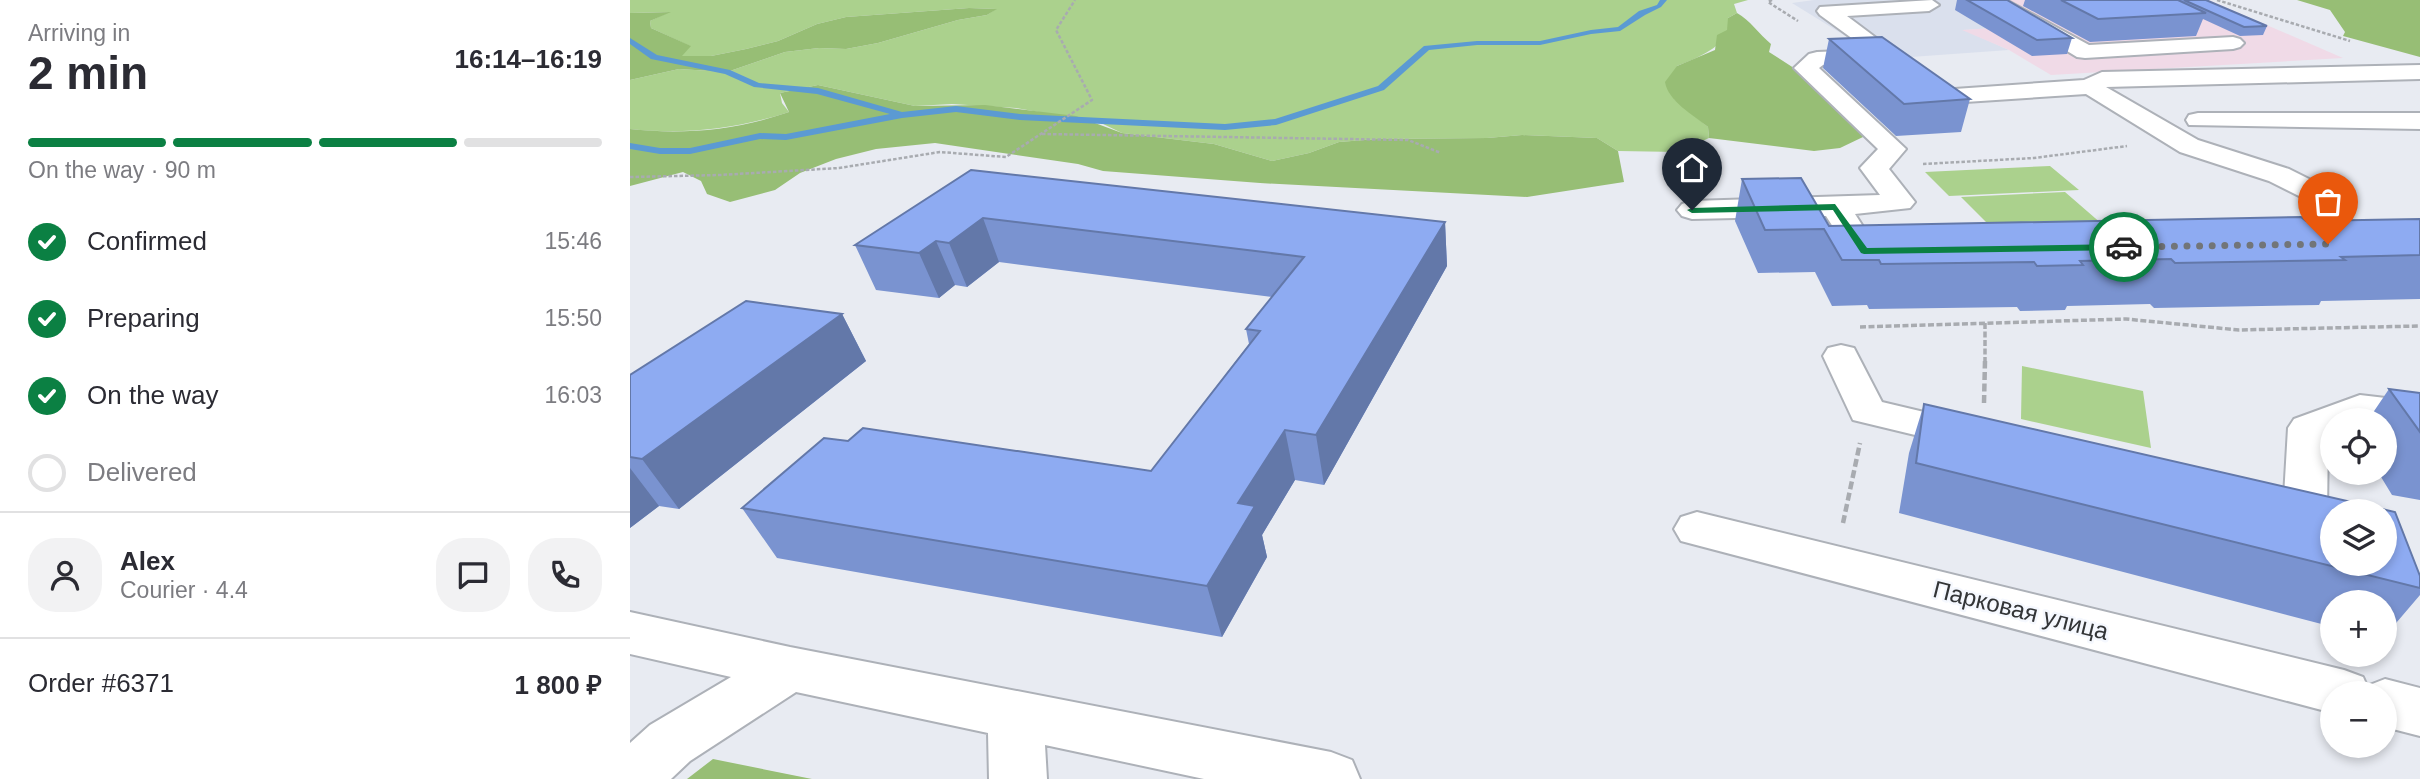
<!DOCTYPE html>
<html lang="en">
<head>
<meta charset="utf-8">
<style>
	:root { --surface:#fff; --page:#f2f2f3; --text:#2b2b33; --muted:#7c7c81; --line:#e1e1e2; --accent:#0b8043 }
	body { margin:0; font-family:Arial,sans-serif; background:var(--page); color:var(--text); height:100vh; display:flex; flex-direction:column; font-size:26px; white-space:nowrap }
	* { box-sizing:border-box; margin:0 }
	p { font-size:23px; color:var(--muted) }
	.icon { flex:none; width:38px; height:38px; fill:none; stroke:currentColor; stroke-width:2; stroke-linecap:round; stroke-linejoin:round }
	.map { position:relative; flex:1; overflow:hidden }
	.drawer { display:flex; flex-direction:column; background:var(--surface); width:630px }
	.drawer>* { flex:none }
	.fabs { position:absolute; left:1690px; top:408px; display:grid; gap:14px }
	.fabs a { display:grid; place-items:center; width:77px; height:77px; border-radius:50%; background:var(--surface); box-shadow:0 4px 10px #0003; font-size:35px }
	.pin { position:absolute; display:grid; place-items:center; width:60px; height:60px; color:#fff; margin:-72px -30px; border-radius:50% 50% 50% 0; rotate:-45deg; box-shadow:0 0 7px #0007 }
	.pin .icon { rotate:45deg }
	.courier { position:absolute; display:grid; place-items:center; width:70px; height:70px; margin:-35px; border:5px solid #0b8043; border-radius:50%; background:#fff; color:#222; box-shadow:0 2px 9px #0007 }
	.head em { font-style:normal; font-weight:700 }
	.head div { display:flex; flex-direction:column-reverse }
	.head { display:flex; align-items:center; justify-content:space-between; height:119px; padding:0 28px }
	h1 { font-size:46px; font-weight:700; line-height:52px }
	.bar { display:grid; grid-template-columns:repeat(4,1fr); gap:10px 7px; align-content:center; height:84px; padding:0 28px }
	.bar i { height:9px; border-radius:5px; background:var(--line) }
	.bar .active { background:var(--accent) }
	.bar p { grid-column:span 4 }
	.line { display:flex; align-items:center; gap:18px; padding:0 28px; border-top:2px solid var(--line) }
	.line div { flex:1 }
	.round { display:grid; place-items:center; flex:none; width:74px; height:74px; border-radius:28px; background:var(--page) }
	ol { padding:0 28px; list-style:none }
	li { display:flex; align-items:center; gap:21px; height:77px }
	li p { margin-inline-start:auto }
	li .icon { padding:7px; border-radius:50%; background:var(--accent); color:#fff; stroke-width:4 }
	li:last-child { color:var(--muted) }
	li i { width:38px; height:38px; border:4px solid var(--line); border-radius:50% }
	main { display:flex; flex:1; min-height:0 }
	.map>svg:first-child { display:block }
	.built { fill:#dae0ed }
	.education { fill:#f0dae7 }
	.green { fill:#abd18d }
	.forest { fill:#97be75 }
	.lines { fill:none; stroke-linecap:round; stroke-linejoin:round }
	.stream { fill:#5b9ad3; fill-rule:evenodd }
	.minor-casing { stroke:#adb1b8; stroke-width:4 }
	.path-far2 { stroke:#a8abb0; stroke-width:2.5; stroke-dasharray:3.5 2; stroke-linecap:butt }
	.path-far1 { stroke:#a8abb0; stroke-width:3.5; stroke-dasharray:6 2.5; stroke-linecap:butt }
	.path { stroke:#a8abb0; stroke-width:4.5; stroke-dasharray:8 3.5; stroke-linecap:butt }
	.minor { fill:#fff; fill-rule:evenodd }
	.wall { fill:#7a93d0 }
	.shaded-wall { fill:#6378a9 }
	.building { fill:#8eabf2; stroke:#6378a9; stroke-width:2; fill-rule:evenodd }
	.route { fill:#0b8043 }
	.done { stroke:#727578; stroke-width:7; stroke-dasharray:0 12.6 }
	.labels { text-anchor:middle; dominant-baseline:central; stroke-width:5; stroke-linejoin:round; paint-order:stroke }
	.near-street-label { font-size:24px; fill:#333537; stroke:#f5f8fe }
</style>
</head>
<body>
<main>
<section class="drawer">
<div class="head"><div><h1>2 min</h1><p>Arriving in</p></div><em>16:14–16:19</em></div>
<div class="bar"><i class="active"></i><i class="active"></i><i class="active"></i><i></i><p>On the way · 90 m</p></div>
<ol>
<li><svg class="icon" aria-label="check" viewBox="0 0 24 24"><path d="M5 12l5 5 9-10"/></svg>Confirmed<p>15:46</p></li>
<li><svg class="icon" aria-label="check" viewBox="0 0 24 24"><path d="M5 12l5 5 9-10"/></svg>Preparing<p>15:50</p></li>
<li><svg class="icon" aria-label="check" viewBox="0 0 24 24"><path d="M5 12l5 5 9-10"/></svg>On the way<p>16:03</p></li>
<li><i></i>Delivered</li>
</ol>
<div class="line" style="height:126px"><a class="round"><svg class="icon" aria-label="person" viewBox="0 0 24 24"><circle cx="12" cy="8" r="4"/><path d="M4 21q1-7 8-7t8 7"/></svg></a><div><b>Alex</b><p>Courier · 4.4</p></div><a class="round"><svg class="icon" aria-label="chat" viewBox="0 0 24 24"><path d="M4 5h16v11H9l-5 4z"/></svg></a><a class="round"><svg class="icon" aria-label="phone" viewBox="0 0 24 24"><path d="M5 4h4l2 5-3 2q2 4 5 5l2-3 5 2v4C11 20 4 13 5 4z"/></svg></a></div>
<div class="line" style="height:91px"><div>Order #6371</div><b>1 800 ₽</b></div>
</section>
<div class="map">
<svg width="1790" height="779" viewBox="0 0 1790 779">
	<rect width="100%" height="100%" fill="#e8ebf2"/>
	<path class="built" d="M 1184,0 L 1344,0 L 1393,26 L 1334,30 L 1379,50 L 1281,57 L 1238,50 L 1162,3 Z"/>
	<path class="education" d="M 1344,0 L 1579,0 L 1713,58 L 1421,75 L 1379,50 L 1332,30 L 1391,26 Z"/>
	<path class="green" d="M 0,0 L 1118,0 L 1104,4 L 1107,13 L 1098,18 C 1103,45 1067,58 1047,66 L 1044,99 L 1078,127 L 1079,138 L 1048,152 L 988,151 L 967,138 L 892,135 L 857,138 L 747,139 L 709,142 L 679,153 L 642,161 L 584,144 L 492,133 L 471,123 L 386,108 L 322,104 L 285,106 L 188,85 L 150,93 L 152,103 L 159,112 C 107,129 54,135 0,129 L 0,80 L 49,69 L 97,72 L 155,52 L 189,48 L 216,49 L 248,43 L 328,20 L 357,15 L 366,9 L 339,8 L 216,17 L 187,24 L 148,41 L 116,49 L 81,56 L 51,56 L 60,46 L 21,28 L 20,21 L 39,12 L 0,13 Z
		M 1420,166 L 1449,190 L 1319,196 L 1295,172 Z
		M 1435,192 L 1480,231 L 1371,237 L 1331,197 Z
		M 1392,366 L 1513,391 L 1521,448 L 1391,419 Z"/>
	<path class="forest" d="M 1667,0 L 1790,0 L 1790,57 L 1713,36 L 1715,32 L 1700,10 Z
		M 339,8 L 367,9 L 357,15 L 328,20 L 248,43 L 216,49 L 189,48 L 155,52 L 97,72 L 49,69 L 0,80 L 0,13 L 41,12 L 20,21 L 21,28 L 61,46 L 52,56 L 81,56 L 116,49 L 148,41 L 187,24 L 216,17 Z
		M 1107,13 C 1120,20 1129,34 1141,44 L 1139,52 L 1170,72 L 1231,127 L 1233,137 L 1210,148 L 1184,151 L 1079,138 L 1078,127 C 1063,115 1038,101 1035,82 L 1047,66 L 1085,50 L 1087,35 L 1097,30 L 1098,18 Z
		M 188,85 L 285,106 L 355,105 L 446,116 L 492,133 L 584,144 L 642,161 L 679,153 L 709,142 L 747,139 L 857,138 L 892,135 L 967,138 L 988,151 L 994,182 L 897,197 L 630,183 L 473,171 L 448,164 L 305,143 L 246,149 L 206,159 L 170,173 L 145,190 L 100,202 L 77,194 L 71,181 L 53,172 L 0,186 L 0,129 C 54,135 107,130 159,112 L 150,93 Z
		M 83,759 L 182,779 L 57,779 Z"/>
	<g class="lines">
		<path class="stream" d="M 1030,0 L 1037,0 L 1031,7 L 1015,15 L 990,31 L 961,34 L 910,45 L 847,45 L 799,50 L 754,90 L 646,125 L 595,130 L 390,120 L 326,112 L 272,118 L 156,140 L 130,139 L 60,154 L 30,154 L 0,149 L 0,143 L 30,148 L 60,148 L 130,133 L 156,134 L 260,114 L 187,94 L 124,87 L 95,74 L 21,59 L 0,44 L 0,38 L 27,55 L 100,70 L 129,83 L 188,88 L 272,112 L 326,106 L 390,114 L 595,124 L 645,119 L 748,86 L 794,46 L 847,41 L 910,41 L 961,30 L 988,27 L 1009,11 L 1027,5 Z"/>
		<g class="minor-casing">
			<path id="minor" d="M 1302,0 L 1309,5 L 1299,11 L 1217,16 L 1265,52 L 1263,55 L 1310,90 L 1454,80 L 1472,72 L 1790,65 L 1790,79 L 1476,87 L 1568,140 L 1659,169 L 1705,192 L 1709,198 L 1705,204 L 1695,207 L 1685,204 L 1639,181 L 1550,152 L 1456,94 L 1305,104 L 1297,102 L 1246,63 L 1193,65 L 1189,68 L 1276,149 L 1259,169 L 1285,202 L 1280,208 L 1225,214 L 1243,242 L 1267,244 L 1272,251 L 1267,258 L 1256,260 L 1223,258 L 1196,216 L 1062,219 L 1052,216 L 1047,210 L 1052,204 L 1062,201 L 1250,195 L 1230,168 L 1248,149 L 1164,68 L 1179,54 L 1187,52 L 1238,50 L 1190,15 L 1187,11 L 1190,7 Z
				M 1353,0 L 1376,0 L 1459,45 L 1603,37 L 1610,39 L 1614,43 L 1610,47 L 1603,49 L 1455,58 L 1447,57 Z
				M 1568,113 L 1790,113 L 1790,129 L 1559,125 L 1556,120 L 1559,115 Z
				M 1211,345 L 1224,348 L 1252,402 L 1353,426 L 1359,435 L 1353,444 L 1339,448 L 1223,420 L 1193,356 L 1198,348 Z
				M 1730,395 L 1790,402 L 1790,428 L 1755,423 L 1755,420 L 1703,420 L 1703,433 L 1698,435 L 1697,514 L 1691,525 L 1675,530 L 1659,525 L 1653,514 L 1658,428 L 1664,419 Z
				M 1067,512 L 1714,670 L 1733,677 L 1737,686 L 1755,679 L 1790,688 L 1790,736 L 1755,727 L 1755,693 L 1703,693 L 1703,713 L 1051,541 L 1044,529 L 1051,517 Z
				M 0,612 L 160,647 L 701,752 L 722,760 L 730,779 L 574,779 L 415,745 L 417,779 L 359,779 L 358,733 L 166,692 L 60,761 L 41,779 L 0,779 L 0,743 L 20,725 L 101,677 L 0,654 Z"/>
		</g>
		<path class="path-far2" d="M 1142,0 L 1138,2 L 1168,21
			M 1587,0 L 1720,41
			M 412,134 L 778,140 L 811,153
			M 1293,164 L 1404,158 L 1497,146
			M 0,177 L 90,175 L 209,168 L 310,152 L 376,157 L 462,100 L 426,30 L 445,0"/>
		<path class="path-far1" d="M 1230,327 L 1496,319 L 1609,330 L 1790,326
			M 1355,363 L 1355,323"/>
		<path class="path" d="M 1354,403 L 1355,361
			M 1213,523 L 1230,443"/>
		<use href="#minor" class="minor"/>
	</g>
	<path class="wall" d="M 1327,0 L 1377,0 L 1442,38 L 1437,54 L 1402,56 L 1325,10 Z
		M 1395,0 L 1576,0 L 1637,26 L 1633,35 L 1610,36 L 1573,19 L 1566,36 L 1460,42 L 1393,6 Z
		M 1199,39 L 1340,99 L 1331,132 L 1266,136 L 1193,68 Z
		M 341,170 L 815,222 L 817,266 L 694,485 L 665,480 L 632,535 L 637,557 L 592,637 L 147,558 L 112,508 L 218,441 L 521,471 L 619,344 L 616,329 L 642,297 L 369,262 L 337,287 L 325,285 L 309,298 L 246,290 L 225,245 Z
		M 1112,179 L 1199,226 L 1676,221 L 1790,219 L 1790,299 L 1691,301 L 1689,305 L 1524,308 L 1520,304 L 1437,306 L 1435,310 L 1390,311 L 1387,307 L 1239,309 L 1237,305 L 1202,306 L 1185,272 L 1128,273 L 1105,221 Z
		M 212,314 L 236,361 L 49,509 L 29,506 L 0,528 L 0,375 Z
		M 1759,389 L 1790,393 L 1790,500 L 1762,495 L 1748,472 L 1755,472 L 1755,420 L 1738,420 Z
		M 1294,404 L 1790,576 L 1790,595 L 1755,636 L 1755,602 L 1703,602 L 1703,627 L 1269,513 L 1279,453 Z"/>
	<path class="shaded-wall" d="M 353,218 L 369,262 L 337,287 L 319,243 Z
		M 815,222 L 817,266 L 694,485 L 686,435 Z
		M 306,241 L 325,285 L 309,298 L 289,253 Z
		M 212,314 L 236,361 L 49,509 L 12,459 Z
		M 655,430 L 665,480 L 632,535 L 637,557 L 592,637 L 577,586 L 608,503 Z
		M 0,468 L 29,506 L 0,528 Z"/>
	<path class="building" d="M 1337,0 L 1377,0 L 1442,38 L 1407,40 Z
		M 1431,0 L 1548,0 L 1576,13 L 1468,19 Z
		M 1554,0 L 1576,0 L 1637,26 L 1614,27 Z
		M 1252,37 L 1340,99 L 1274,104 L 1199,39 Z
		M 341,170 L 815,222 L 686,435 L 655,430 L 608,503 L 625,506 L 577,586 L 112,508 L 194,438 L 218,441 L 233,428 L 521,471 L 630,331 L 616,329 L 674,257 L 353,218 L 319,243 L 306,241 L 289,253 L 225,245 Z
		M 1171,178 L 1199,226 L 1671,217 L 1676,221 L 1790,219 L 1790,255 L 1711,257 L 1715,260 L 1545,263 L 1541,259 L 1450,261 L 1453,265 L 1407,266 L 1404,262 L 1251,264 L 1249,260 L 1212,260 L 1194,229 L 1135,230 L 1112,179 Z
		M 116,301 L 212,314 L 12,459 L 0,457 L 0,375 Z
		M 1759,389 L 1790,393 L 1790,432 Z
		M 1294,404 L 1765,512 L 1790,576 L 1790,588 L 1286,463 ZM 1703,511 L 1755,511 L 1755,564 L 1703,564 Z"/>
	<path class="route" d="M 1205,204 L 1237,248 L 1494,244 L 1499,247 L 1494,250 L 1234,254 L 1231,253 L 1203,210 L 1062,213 L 1057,210 L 1062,208 Z"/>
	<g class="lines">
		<path class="done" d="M 1494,247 L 1698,244"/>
	</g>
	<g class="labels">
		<g class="near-street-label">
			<text transform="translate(1391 610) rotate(14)">Парковая улица</text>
		</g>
	</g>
</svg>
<div class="fabs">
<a><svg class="icon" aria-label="locate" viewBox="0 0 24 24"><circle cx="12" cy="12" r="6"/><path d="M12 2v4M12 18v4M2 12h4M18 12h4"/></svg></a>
<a><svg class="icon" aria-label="layers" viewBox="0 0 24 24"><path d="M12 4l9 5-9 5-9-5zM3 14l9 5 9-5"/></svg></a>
<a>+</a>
<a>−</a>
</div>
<div class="pin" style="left:1698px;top:244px;background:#ea580c"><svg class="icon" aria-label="bag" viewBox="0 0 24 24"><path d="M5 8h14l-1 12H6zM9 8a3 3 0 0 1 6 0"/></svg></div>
<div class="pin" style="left:1062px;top:210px;background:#1f2937"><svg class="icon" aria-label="home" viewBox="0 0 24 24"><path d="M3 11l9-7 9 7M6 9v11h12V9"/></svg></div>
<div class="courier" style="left:1494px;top:247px"><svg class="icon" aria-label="car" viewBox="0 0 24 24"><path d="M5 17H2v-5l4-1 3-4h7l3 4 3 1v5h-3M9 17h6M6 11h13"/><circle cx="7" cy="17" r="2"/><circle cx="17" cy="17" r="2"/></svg></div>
</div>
</main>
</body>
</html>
